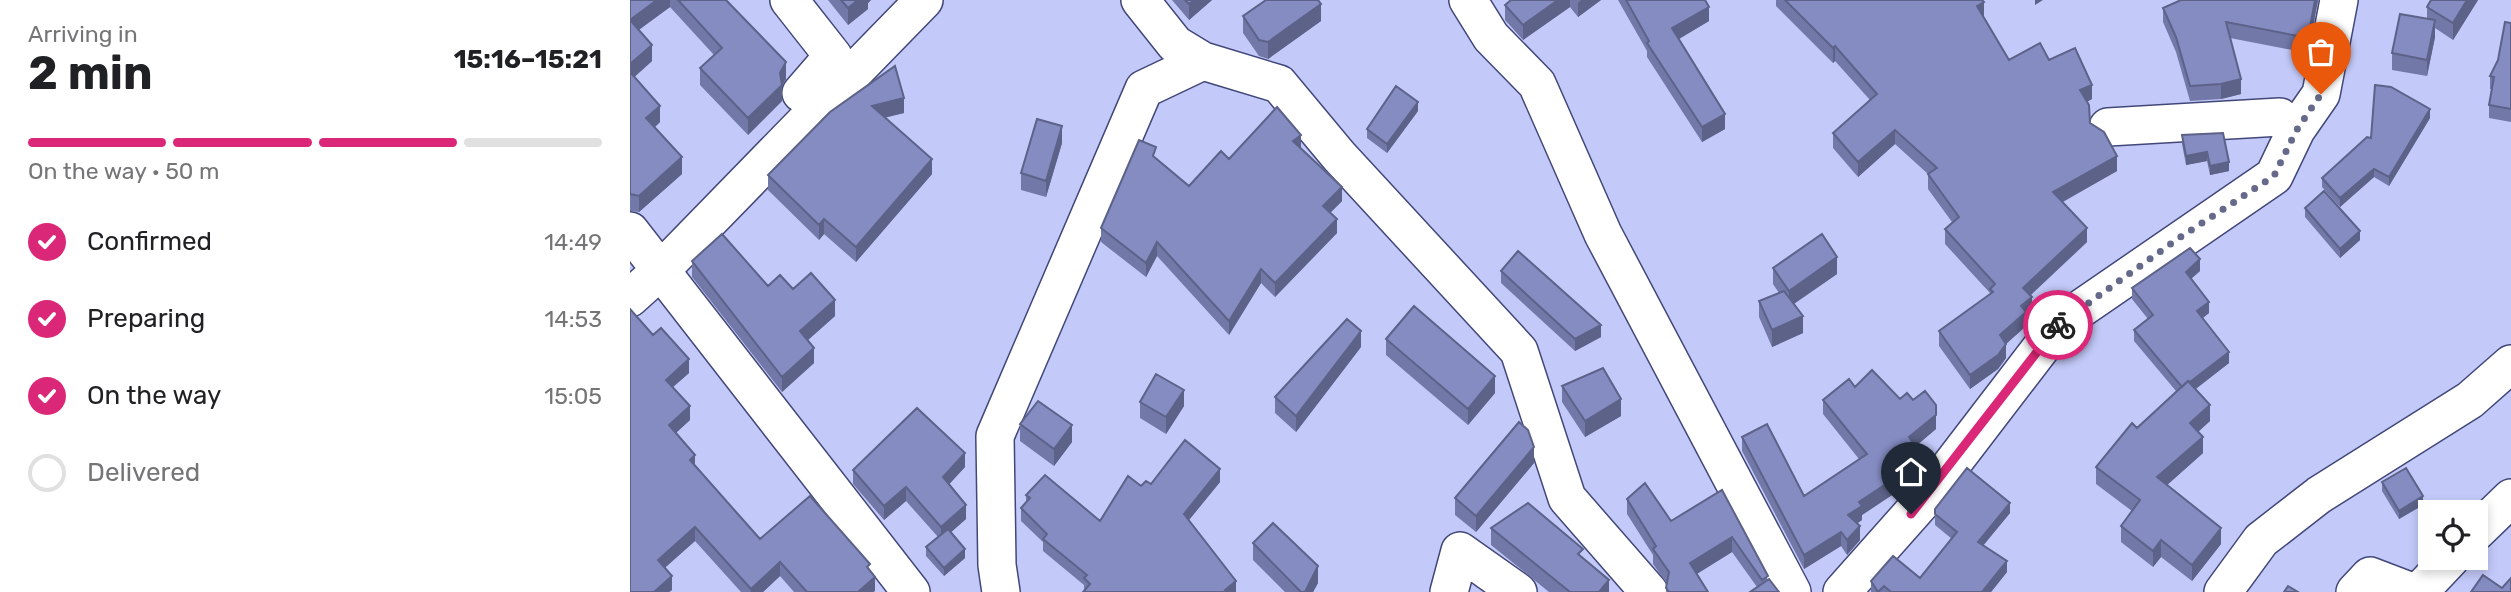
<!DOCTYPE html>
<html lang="en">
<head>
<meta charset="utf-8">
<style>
	:root { --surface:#fff; --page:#f2f2f2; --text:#202124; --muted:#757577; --line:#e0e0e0; --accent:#db2777 }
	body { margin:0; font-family:Rubik,sans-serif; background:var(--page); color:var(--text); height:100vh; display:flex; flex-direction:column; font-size:26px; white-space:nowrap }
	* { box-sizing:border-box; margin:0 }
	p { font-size:23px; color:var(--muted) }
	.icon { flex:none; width:38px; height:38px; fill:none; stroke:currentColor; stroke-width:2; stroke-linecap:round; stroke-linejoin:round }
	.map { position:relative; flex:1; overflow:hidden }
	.details { display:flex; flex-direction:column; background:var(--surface); width:630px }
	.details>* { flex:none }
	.fabs { position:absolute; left:1788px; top:500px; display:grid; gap:14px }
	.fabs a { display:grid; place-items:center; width:70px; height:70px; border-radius:0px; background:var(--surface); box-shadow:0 4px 10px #0003; font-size:35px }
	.pin { position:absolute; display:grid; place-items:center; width:60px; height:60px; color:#fff; margin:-72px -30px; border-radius:50% 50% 50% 0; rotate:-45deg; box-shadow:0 0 7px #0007 }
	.pin .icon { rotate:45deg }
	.courier { position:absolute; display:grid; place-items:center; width:70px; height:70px; margin:-35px; border:5px solid #db2777; border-radius:50%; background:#fff; color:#222; box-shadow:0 2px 9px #0007 }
	.overview em { font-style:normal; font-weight:700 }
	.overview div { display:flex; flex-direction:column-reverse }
	.overview { display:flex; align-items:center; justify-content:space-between; height:119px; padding:0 28px }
	h1 { font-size:46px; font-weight:700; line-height:52px }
	.bar { display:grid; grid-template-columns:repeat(4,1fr); gap:10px 7px; align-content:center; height:84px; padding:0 28px }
	.bar i { height:9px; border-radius:5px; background:var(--line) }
	.bar .selected { background:var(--accent) }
	.bar p { grid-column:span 4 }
	ol { padding:0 28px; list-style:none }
	li { display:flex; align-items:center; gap:21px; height:77px }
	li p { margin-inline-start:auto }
	li .icon { padding:7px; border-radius:50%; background:var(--accent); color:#fff; stroke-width:4 }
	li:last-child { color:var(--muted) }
	li i { width:38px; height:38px; border:4px solid var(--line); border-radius:50% }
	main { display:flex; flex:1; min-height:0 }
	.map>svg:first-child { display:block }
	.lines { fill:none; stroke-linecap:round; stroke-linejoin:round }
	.street-casing { stroke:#424779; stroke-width:40 }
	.street { stroke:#fff; stroke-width:37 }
	.wall { fill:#7278a7 }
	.shaded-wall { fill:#5c6288 }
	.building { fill:#848cc2; stroke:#5c6288; stroke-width:2 }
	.done { stroke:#656a8a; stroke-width:7; stroke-dasharray:0 12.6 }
	.route { stroke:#db2777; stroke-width:9 }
</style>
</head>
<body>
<main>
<section class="details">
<div class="overview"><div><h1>2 min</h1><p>Arriving in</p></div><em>15:16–15:21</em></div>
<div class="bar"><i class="selected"></i><i class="selected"></i><i class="selected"></i><i></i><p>On the way · 50 m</p></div>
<ol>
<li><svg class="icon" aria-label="check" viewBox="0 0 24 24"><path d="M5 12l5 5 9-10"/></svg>Confirmed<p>14:49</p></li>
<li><svg class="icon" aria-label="check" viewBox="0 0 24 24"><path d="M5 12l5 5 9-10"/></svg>Preparing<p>14:53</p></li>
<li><svg class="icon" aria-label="check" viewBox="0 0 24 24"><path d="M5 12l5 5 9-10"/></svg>On the way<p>15:05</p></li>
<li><i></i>Delivered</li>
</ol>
</section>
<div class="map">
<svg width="1881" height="592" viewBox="0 0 1881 592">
	<rect width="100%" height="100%" fill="#c3caf9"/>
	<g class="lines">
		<g class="street-casing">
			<path id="street" d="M 159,0 L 203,56 L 171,93
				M 510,0 L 545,44 L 573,61 L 649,84 L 709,156 L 889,351 L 937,498 L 1019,592
				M 838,0 L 861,37 L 907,84 L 973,234 L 1162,592
				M 1478,127 L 1650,117 L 1666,130
				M 0,231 L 281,592
				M 0,298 L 31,270 L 294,0
				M 1846,532 L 1881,498
				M 371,592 L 367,565 L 365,436 L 514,89 L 573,61
				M 819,592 L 830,551 L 888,592
				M 1212,592 L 1299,494 L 1430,323 L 1644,176 L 1666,130 L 1691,94 L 1709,0
				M 1593,592 L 1631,540 L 1689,495 L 1840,400 L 1881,364
				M 1725,592 L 1740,576 L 1782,592
				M 1789,592 L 1821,558"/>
		</g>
		<use href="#street" class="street"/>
	</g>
	<path class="wall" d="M 0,0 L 96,0 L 156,79 L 152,86 L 152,101 L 118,135 L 70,85 L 70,68 L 84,55 L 40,7 L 9,30 L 22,61 L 4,77 L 30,122 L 25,127 L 52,174 L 9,212 L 0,211 Z
		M 198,0 L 241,0 L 238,3 L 238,9 L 218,25 Z
		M 542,0 L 582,0 L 559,20 Z
		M 881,0 L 971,0 L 948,17 L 940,7 L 893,40 L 875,20 L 875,5 Z
		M 988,0 L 1075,0 L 1079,21 L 1049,39 L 1095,129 L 1072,142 L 1017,57 L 1017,51 Z
		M 1146,0 L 1352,0 L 1353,17 L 1379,60 L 1419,60 L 1462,99 L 1457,102 L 1460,123 L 1487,171 L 1433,202 L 1457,242 L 1400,296 L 1402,312 L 1396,316 L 1396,326 L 1376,344 L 1376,358 L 1368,369 L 1340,389 L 1309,346 L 1309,331 L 1360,295 L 1360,293 L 1315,244 L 1315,229 L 1322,222 L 1298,189 L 1298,174 L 1265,144 L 1228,177 L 1203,148 L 1203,133 L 1240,100 L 1205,61 L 1203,63 L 1146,6 Z
		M 1551,0 L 1688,0 L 1678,53 L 1600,38 L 1611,94 L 1591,99 L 1560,101 L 1546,52 L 1533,22 L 1533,8 Z
		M 1848,0 L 1823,40 L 1805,28 L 1805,37 L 1797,76 L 1762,70 L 1762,53 L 1797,19 L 1797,7 Z
		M 613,16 L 691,21 L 638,59 L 629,56 L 613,33 Z
		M 1881,23 L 1881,122 L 1859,118 L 1859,105 L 1862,89 L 1860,89 L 1860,76 L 1868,60 Z
		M 788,111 L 757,153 L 737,138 L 737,129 Z
		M 200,112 L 274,113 L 255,117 L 302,174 L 226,262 L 194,234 L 189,240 L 138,190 L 138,175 Z
		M 1800,118 L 1759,186 L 1744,177 L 1710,207 L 1692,187 L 1692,178 L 1741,138 Z
		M 1552,135 L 1599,171 L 1580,175 L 1577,161 L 1556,165 L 1552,144 Z
		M 432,143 L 416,197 L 391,190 L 391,173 Z
		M 671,148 L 712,201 L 700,213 L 707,233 L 645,297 L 631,283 L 599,335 L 527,256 L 516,277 L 471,242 L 471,228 L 526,158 L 559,186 L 599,159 Z
		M 1675,208 L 1730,240 L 1710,258 L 1675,217 Z
		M 62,261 L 138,286 L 163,289 L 205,316 L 178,340 L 184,363 L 152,392 L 62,277 Z
		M 1143,268 L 1207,274 L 1164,304 L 1173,333 L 1142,347 L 1129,317 L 1129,301 L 1149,293 L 1143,284 Z
		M 871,271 L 971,337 L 945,351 L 871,283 Z
		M 1570,271 L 1561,279 L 1579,313 L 1573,318 L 1599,363 L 1565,389 L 1580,421 L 1568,432 L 1573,453 L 1537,485 L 1591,544 L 1562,581 L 1531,557 L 1523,567 L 1491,542 L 1491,526 L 1502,511 L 1466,484 L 1466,467 L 1546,391 L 1504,341 L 1504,330 L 1518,319 L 1502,299 L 1502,288 Z
		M 23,335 L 59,373 L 43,387 L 60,420 L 46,433 L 65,466 L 130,539 L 240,572 L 245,591 L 243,592 L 164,592 L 150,576 L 133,592 L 111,592 L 65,541 L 34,568 L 42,590 L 39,592 L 0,592 Z
		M 756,339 L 865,393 L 838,425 L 756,355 Z
		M 731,347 L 666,432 L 645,413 L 645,397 Z
		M 932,386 L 991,416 L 955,437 L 932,402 Z
		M 1225,387 L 1306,429 L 1285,446 L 1291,470 L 1283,481 L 1232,515 L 1232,520 L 1227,523 L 1230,540 L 1217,555 L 1211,546 L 1174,569 L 1112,451 L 1112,437 L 1174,496 L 1229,459 L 1193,414 L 1193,400 Z
		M 510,402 L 554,406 L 536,434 L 510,418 Z
		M 390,424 L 442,442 L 424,466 L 390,441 Z
		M 904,463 L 846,532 L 825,515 L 825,498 Z
		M 335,467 L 319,484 L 336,519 L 321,532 L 335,558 L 314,576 L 296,556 L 296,547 L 308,537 L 276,501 L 254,520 L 223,484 L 223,470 Z
		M 590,482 L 559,520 L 606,592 L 454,590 L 454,585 L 413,551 L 413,542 L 391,521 L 391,508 L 396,502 L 396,495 L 470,521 L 511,486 Z
		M 1752,482 L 1793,505 L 1769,519 L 1752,491 Z
		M 1092,490 L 1138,580 L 1127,587 L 1102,552 L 1067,574 L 1078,592 L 1036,592 L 1037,584 L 1023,564 L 1023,555 L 997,514 L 997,499 L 1041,521 Z
		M 1305,509 L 1380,513 L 1353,545 L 1377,572 L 1361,592 L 1241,592 L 1241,581 L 1290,578 L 1322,539 L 1305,525 Z
		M 861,528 L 953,558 L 979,592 L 919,592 L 861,545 Z
		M 623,543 L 688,583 L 683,592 L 655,592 L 623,560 Z"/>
	<path class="shaded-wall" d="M 27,0 L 40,0 L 40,7 L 0,36 L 0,20 Z
		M 228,0 L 241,0 L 238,3 L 238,9 L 218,25 L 218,8 Z
		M 564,0 L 582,0 L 559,20 L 559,4 Z
		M 928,0 L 940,0 L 940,7 L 893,40 L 893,25 Z
		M 951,0 L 971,0 L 948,17 L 948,3 Z
		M 1405,0 L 1413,0 L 1405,5 Z
		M 1685,0 L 1688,0 L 1678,53 L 1678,38 Z
		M 1837,0 L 1848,0 L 1823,40 L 1823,23 Z
		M 1354,2 L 1354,17 L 1347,6 Z
		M 691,4 L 691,21 L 638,59 L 638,42 Z
		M 1079,7 L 1079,21 L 1042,43 L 1042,28 Z
		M 1805,20 L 1805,37 L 1797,76 L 1797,60 Z
		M 22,45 L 22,61 L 0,81 L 0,64 Z
		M 1205,46 L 1205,61 L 1203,63 L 1203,48 Z
		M 156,62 L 156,79 L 152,86 L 152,101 L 118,135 L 118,118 L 150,73 Z
		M 1611,79 L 1611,94 L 1591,99 L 1591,84 Z
		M 1462,85 L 1462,99 L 1450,105 L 1450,90 Z
		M 274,98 L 274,113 L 242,121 L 242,106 Z
		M 788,102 L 788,111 L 757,153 L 757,144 Z
		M 30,106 L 30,122 L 16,135 L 16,118 Z
		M 1800,109 L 1800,118 L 1759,186 L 1759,177 Z
		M 1095,114 L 1095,129 L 1072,142 L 1072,127 Z
		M 432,126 L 432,143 L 416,197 L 416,181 Z
		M 1265,130 L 1265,144 L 1228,177 L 1228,162 Z
		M 671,135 L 671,149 L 663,141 Z
		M 1577,152 L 1577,161 L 1556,165 L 1556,156 Z
		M 1487,156 L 1487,171 L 1423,207 L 1423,192 Z
		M 52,157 L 52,174 L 9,212 L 9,196 Z
		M 302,159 L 302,174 L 226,262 L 226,247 Z
		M 1599,162 L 1599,171 L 1580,175 L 1580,166 Z
		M 1744,169 L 1744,177 L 1710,207 L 1710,198 Z
		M 712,187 L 712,201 L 693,220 L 693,206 Z
		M 194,219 L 194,234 L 189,240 L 189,225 Z
		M 707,219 L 707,233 L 645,297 L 645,283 Z
		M 1457,228 L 1457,242 L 1393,302 L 1393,288 Z
		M 1730,231 L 1730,240 L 1710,258 L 1710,249 Z
		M 527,242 L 527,256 L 516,277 L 516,263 Z
		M 1207,257 L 1207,274 L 1159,307 L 1159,291 Z
		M 1570,259 L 1570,271 L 1556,283 L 1556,272 Z
		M 631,269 L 631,283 L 599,335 L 599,321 Z
		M 1402,297 L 1402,312 L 1396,316 L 1396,326 L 1376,344 L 1376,358 L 1368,369 L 1340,389 L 1340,375 L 1391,306 Z
		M 205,300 L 205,316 L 170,347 L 170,331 Z
		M 1579,302 L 1579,313 L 1567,322 L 1567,311 Z
		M 1173,316 L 1173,333 L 1142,347 L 1142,330 Z
		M 971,325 L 971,337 L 945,351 L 945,339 Z
		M 731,331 L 731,347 L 666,432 L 666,416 Z
		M 184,348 L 184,363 L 152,392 L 152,377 Z
		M 1599,352 L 1599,363 L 1553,399 L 1553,388 Z
		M 59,359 L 59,373 L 36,393 L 36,380 Z
		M 865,376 L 865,393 L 838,425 L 838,409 Z
		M 554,390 L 554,406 L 536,434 L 536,417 Z
		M 991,399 L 991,416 L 955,437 L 955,421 Z
		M 1580,405 L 1580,421 L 1560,439 L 1560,423 Z
		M 60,406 L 60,420 L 39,439 L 39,425 Z
		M 1306,415 L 1306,429 L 1279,452 L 1279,437 Z
		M 442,425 L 442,442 L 424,466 L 424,449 Z
		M 1573,437 L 1573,453 L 1527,494 L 1527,477 Z
		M 904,447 L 904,463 L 846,532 L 846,516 Z
		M 335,453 L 335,467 L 313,491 L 313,477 Z
		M 65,455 L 65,469 L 60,460 Z
		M 1291,455 L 1291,470 L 1283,481 L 1232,515 L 1232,520 L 1218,530 L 1218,515 L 1229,502 Z
		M 590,469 L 590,482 L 554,526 L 554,514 Z
		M 276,487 L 276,501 L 254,520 L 254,506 Z
		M 1793,496 L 1793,505 L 1769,519 L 1769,511 Z
		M 1380,503 L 1380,513 L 1348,552 L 1348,542 Z
		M 336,505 L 336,519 L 311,541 L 311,527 Z
		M 1230,526 L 1230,540 L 1217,555 L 1217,540 Z
		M 65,527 L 65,541 L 28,574 L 28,560 Z
		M 1591,528 L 1591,544 L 1562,581 L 1562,565 Z
		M 1211,532 L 1211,546 L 1174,569 L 1174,555 Z
		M 1102,537 L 1102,552 L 1060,578 L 1060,563 Z
		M 1531,540 L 1531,557 L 1523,567 L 1523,551 Z
		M 335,549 L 335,558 L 314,576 L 314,568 Z
		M 1377,561 L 1377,572 L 1361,592 L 1352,592 Z
		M 150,562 L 150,576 L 133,592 L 121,592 L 121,589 Z
		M 688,566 L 688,583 L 683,592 L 675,592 Z
		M 42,576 L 42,590 L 39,592 L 24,592 Z
		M 245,577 L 245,591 L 243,592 L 228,592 Z
		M 979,580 L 979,592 L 969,592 Z
		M 606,581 L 606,592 L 595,592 L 595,590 Z"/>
	<path class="building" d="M 0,0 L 27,0 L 0,20 Z
		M 48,0 L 96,0 L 156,62 L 150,73 L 152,85 L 118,118 L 70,68 L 92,48 Z
		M 211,0 L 228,0 L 218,8 Z
		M 555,0 L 564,0 L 559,4 Z
		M 636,0 L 688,0 L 691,4 L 638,42 L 629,40 L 613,16 Z
		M 881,0 L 928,0 L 893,25 L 875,5 Z
		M 996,0 L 1075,0 L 1079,7 L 1042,28 L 1095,114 L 1072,127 L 1017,43 L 1019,41 Z
		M 1155,0 L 1352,0 L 1354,2 L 1347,6 L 1379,60 L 1410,43 L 1419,60 L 1445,48 L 1462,85 L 1450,90 L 1459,105 L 1460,123 L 1474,132 L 1487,156 L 1423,192 L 1457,228 L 1393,288 L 1402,297 L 1391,306 L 1396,312 L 1370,335 L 1376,344 L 1368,355 L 1340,375 L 1309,331 L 1363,292 L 1360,289 L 1365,284 L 1315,229 L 1329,217 L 1298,174 L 1307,168 L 1265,130 L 1228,162 L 1203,133 L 1247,94 L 1205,46 L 1203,48 Z
		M 1551,0 L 1685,0 L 1678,38 L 1596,22 L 1611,79 L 1591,84 L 1560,86 L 1546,37 L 1533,8 Z
		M 1801,0 L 1837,0 L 1823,23 L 1797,7 Z
		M 1770,14 L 1805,20 L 1797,60 L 1762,53 Z
		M 0,20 L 22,45 L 0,64 Z
		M 1875,22 L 1881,23 L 1881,109 L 1859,105 L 1864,77 L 1860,76 L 1868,60 Z
		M 265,66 L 274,98 L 242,106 L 302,159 L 226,247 L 194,219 L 189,225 L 138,175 L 200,112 Z
		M 0,72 L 30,106 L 16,118 L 52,157 L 9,196 L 0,194 Z
		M 1745,85 L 1761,87 L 1800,109 L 1759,177 L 1744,169 L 1710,198 L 1692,178 L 1737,137 L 1741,138 Z
		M 766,86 L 788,102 L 757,144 L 737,129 Z
		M 647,107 L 671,135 L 663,141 L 712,187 L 693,206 L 707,219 L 645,283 L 631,269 L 599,321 L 527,242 L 516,263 L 471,228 L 509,140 L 526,147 L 523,156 L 559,186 L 591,151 L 599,159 Z
		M 407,119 L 432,126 L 416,181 L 391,173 Z
		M 1593,133 L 1599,162 L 1580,166 L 1577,152 L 1556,156 L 1552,135 Z
		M 1694,191 L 1730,231 L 1710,249 L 1675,208 Z
		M 92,234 L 138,286 L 150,275 L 163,289 L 181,273 L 205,300 L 170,331 L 184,348 L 152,377 L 62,261 Z
		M 1192,234 L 1207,257 L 1159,291 L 1143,268 Z
		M 1560,248 L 1570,259 L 1556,272 L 1579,302 L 1567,311 L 1599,352 L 1560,382 L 1558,381 L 1552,387 L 1504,330 L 1523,315 L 1502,288 Z
		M 888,251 L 971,325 L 945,339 L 871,271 Z
		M 1154,291 L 1173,316 L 1142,330 L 1129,301 Z
		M 784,306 L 865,376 L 838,409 L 756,339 Z
		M 0,309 L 23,335 L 31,328 L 59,359 L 36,380 L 60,406 L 39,425 L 65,455 L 60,460 L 130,539 L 180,496 L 240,564 L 237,567 L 245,577 L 228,592 L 177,592 L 150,562 L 121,589 L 65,527 L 28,560 L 42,576 L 24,592 L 0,592 Z
		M 717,319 L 731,331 L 666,416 L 645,397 Z
		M 973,368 L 991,399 L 955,421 L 932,386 Z
		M 1242,370 L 1270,399 L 1277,393 L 1283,400 L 1295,391 L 1306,405 L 1306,415 L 1279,437 L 1291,455 L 1283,466 L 1229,502 L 1232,506 L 1218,515 L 1230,526 L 1217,540 L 1211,532 L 1174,555 L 1112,437 L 1137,424 L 1174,496 L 1237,454 L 1193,400 L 1219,379 L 1225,387 Z
		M 526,374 L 554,390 L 536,417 L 510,402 Z
		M 1558,381 L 1580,405 L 1560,423 L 1573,437 L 1527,477 L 1591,528 L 1562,565 L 1531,540 L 1523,551 L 1491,526 L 1510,500 L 1466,467 L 1502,423 L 1507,428 Z
		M 408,401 L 442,425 L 424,449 L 390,424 Z
		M 287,408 L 335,453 L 313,477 L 336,505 L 311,527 L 276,487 L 254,506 L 223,470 Z
		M 889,422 L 898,430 L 904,447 L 846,516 L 825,498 Z
		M 555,440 L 590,469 L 554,514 L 606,581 L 595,590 L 597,592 L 453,592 L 460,584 L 454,578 L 457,575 L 413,539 L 417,534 L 391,508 L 400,498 L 396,495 L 415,475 L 470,521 L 498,476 L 511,486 L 516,481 L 521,484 Z
		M 1337,468 L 1380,503 L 1348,542 L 1377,561 L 1352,592 L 1261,592 L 1254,586 L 1248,592 L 1241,581 L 1263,556 L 1290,578 L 1327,532 L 1305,514 L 1305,509 Z
		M 1776,468 L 1793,496 L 1769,511 L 1752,482 Z
		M 1015,483 L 1041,521 L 1092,490 L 1138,576 L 1132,580 L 1102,537 L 1060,563 L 1078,592 L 1039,592 L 1036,588 L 1039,572 L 1023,549 L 1026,546 L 997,499 Z
		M 898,503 L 953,549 L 948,554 L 979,580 L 969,592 L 940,592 L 861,528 Z
		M 643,523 L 688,566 L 675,592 L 671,592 L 623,543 Z
		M 318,529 L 335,549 L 314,568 L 296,547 Z
		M 1853,575 L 1872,588 L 1881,578 L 1881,592 L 1841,592 Z
		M 1139,579 L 1149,592 L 1120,592 Z
		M 1658,586 L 1668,592 L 1654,592 Z"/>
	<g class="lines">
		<path class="done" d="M 1428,325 L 1549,238 L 1644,176 L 1666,131 L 1691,94"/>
		<path class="route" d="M 1281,514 L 1428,325"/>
	</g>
</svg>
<div class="fabs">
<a><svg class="icon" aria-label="locate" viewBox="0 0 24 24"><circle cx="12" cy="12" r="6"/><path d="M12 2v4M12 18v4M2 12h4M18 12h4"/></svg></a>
</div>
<div class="pin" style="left:1691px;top:94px;background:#ea580c"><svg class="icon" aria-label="bag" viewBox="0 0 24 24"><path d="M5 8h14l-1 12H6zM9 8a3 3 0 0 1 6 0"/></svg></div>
<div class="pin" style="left:1281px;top:514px;background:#1f2937"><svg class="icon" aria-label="home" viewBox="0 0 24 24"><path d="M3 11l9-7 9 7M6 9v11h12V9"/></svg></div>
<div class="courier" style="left:1428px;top:325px"><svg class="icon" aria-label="bike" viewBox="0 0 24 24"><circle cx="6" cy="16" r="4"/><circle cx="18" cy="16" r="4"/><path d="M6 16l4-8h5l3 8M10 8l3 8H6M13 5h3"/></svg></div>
</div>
</main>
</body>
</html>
